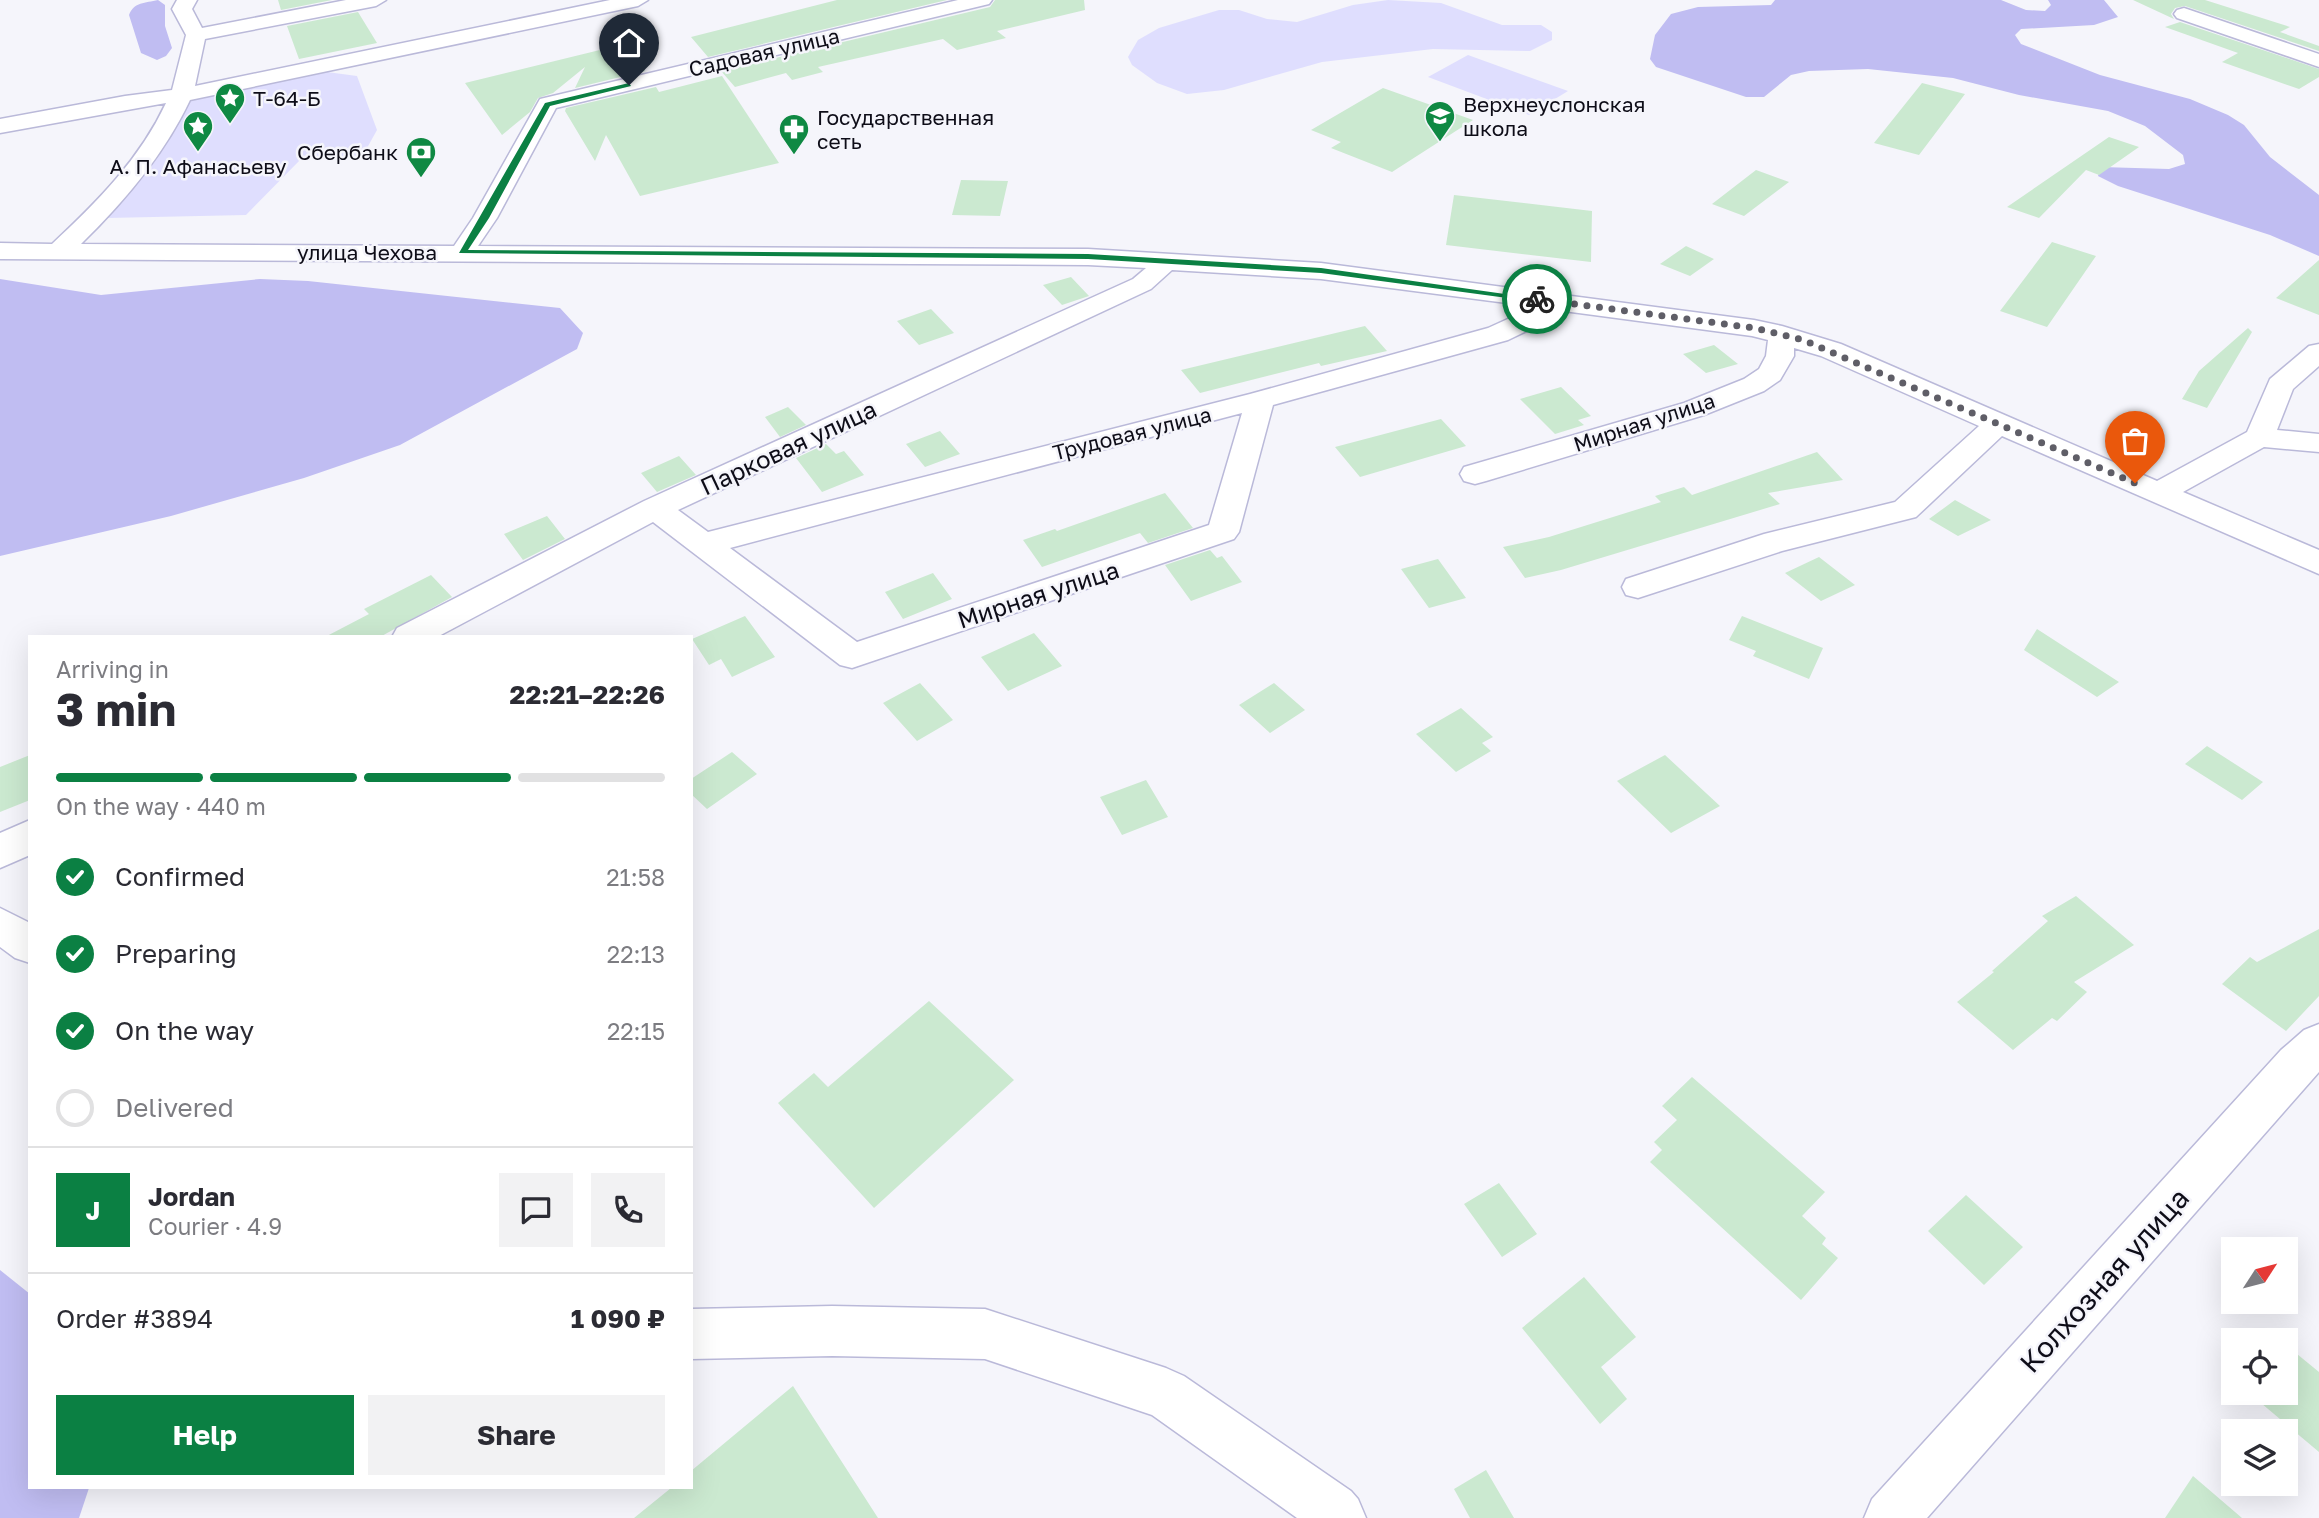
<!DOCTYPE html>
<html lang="en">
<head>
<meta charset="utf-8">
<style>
	:root { --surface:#fff; --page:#f2f2f3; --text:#2b2b33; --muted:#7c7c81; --line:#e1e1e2; --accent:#0b8043 }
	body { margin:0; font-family:"Golos Text",sans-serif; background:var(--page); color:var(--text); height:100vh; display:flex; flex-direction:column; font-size:26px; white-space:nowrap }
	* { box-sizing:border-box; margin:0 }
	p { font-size:23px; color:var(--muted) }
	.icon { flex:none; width:38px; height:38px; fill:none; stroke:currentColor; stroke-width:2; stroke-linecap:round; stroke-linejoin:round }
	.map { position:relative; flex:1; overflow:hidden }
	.side { position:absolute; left:28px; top:635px; width:665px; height:854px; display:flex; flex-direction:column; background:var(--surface); border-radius:0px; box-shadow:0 7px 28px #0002 }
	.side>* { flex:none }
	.needle { width:46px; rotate:54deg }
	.buttons { position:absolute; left:2221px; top:1237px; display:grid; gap:14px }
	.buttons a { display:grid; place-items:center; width:77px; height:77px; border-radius:0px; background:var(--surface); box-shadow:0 7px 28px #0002; font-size:35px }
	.pin { position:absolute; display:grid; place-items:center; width:60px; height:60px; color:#fff; margin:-72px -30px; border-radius:50% 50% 50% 0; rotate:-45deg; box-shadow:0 0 7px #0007 }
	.pin .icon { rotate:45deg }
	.courier { position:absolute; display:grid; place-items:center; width:70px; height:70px; margin:-35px; border:5px solid #0b8043; border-radius:50%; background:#fff; color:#222; box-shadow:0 2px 9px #0007 }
	.summary em { font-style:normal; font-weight:700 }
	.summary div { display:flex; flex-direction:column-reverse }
	.summary { display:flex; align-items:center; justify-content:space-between; height:119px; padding:0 28px }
	h1 { font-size:46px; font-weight:700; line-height:52px }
	.bar { display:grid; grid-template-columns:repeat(4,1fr); gap:10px 7px; align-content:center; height:84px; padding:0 28px }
	.bar i { height:9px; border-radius:5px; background:var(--line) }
	.bar .active { background:var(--accent) }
	.bar p { grid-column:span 4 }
	.line { display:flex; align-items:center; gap:18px; padding:0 28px; border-top:2px solid var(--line) }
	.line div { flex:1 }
	.round { display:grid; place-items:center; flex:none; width:74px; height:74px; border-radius:0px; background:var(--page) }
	ol { padding:0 28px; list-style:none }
	li { display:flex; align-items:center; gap:21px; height:77px }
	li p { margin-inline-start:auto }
	li .icon { padding:7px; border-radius:50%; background:var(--accent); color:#fff; stroke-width:4 }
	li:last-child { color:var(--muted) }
	li i { width:38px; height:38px; border:4px solid var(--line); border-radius:50% }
	.button { display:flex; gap:14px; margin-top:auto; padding:14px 28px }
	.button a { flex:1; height:80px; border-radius:0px; background:var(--accent); color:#fff; font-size:28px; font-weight:700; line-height:80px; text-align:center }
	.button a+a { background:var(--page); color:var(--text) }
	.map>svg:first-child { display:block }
	.green { fill:#dfdefe }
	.forest { fill:#c0bdf2 }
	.building { fill:#cbe9d0 }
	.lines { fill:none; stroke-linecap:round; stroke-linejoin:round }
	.minor-casing { stroke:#bab9d9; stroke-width:3 }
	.minor { fill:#fff; fill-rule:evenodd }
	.route { fill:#0b8043 }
	.done { stroke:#5f5e67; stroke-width:7; stroke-dasharray:0 12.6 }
	.labels { text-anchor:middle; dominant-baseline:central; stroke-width:5; stroke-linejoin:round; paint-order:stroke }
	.far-street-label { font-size:21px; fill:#0e0d18; stroke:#f5f5fb }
	.far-poi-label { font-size:21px; fill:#0e0d18; stroke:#f5f5fb; text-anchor:start }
	.street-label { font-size:24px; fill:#0e0d18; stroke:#f5f5fb }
	.near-street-label { font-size:28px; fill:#0e0d18; stroke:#f5f5fb }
</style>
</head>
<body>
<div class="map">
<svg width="2319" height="1518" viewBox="0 0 2319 1518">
	<rect width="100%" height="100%" fill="#f5f5fb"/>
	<path class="green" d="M 1388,0 L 1441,3 L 1502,25 L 1541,25 L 1552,32 L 1552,40 L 1530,51 L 1433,49 L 1322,62 L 1224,90 L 1187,94 L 1157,83 L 1132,65 L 1128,57 L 1138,40 L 1159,28 L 1219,10 L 1239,10 L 1267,19 L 1297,22 L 1353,5 Z
		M 1468,55 L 1568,91 L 1529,115 L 1428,77 Z
		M 327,72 L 357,76 L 377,130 L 362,157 L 301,159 L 246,215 L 107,218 L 188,101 Z"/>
	<path class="forest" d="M 158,0 L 165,5 L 165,26 L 172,48 L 166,56 L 157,60 L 141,53 L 129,15 C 134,2 145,3 158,0 Z
		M 1775,0 L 2001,0 L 2026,10 L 2045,11 L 2051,5 L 2048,0 L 2104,0 L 2118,17 L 2094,25 L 2021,29 L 2015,35 L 2021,44 L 2100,75 L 2190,99 L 2228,115 L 2244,125 L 2270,157 L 2319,195 L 2319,256 L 2270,235 L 2118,186 L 2098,176 L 2101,167 L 2169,169 L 2185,164 L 2183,155 L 2145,126 L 2108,111 L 2019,95 L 1953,78 L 1868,69 L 1809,71 L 1791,75 L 1764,97 L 1746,97 L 1656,67 L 1650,59 L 1655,35 L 1671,14 L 1698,7 L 1771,5 Z
		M 0,279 L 101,295 L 260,279 L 308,281 L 560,308 L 583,333 L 577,349 L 400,445 L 304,478 L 171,516 L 0,556 Z
		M 0,1270 L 30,1294 L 30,1488 L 89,1488 L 79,1518 L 0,1518 Z"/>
	<path class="building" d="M 278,0 L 332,0 L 281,10 Z
		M 837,0 L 947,0 L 708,57 L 691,37 Z
		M 995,0 L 1084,0 L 1085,10 L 997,31 L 1006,38 L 957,50 L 943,39 L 818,67 L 823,72 L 792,80 L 786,73 L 735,87 L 721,71 L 990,7 Z
		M 2133,0 L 2205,0 L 2290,27 L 2280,32 L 2319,46 L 2319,51 L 2185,6 L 2175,8 L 2171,14 L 2174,19 Z
		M 358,12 L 377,43 L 299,59 L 287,26 Z
		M 2180,22 L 2319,69 L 2319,77 L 2299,89 L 2222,62 L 2238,53 L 2165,27 Z
		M 628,47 L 645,71 L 575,88 L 585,67 L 553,93 L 538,98 L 530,112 L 502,135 L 465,83 L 608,48 L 604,52 Z
		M 722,76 L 779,163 L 640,196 L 606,135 L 595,161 L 565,111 L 566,108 L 656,87 L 659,92 Z
		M 1922,83 L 1965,94 L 1919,155 L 1874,143 Z
		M 1383,88 L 1473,120 L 1392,172 L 1331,148 L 1341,142 L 1311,130 Z
		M 2109,137 L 2139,147 L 2099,175 L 2086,170 L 2039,218 L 2007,207 Z
		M 1756,170 L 1789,182 L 1744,216 L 1712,204 Z
		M 961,180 L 1008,181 L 1000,216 L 952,215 Z
		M 1454,195 L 1592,211 L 1591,262 L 1446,245 Z
		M 2052,242 L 2096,256 L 2047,327 L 2000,311 Z
		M 1686,246 L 1714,259 L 1690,276 L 1660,264 Z
		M 2319,260 L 2319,315 L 2276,298 Z
		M 1071,277 L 1089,296 L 1062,305 L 1043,285 Z
		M 931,309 L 954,333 L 919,345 L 897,321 Z
		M 1365,326 L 1387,351 L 1321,366 L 1319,363 L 1200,393 L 1181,370 Z
		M 2248,328 L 2252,332 L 2207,408 L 2182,399 L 2199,371 Z
		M 1714,345 L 1738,364 L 1706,373 L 1683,354 Z
		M 1561,387 L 1591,416 L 1578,420 L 1584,425 L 1555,434 L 1520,399 Z
		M 788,407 L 806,425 L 780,437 L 765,417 Z
		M 1441,419 L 1466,446 L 1360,477 L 1335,447 Z
		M 940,431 L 960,454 L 925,467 L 906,444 Z
		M 826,444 L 836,454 L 844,451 L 864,475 L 822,492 L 796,458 Z
		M 1817,452 L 1843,480 L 1768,493 L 1780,504 L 1561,570 L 1525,578 L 1503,547 L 1549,537 L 1661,502 L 1655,496 L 1684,487 L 1692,495 Z
		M 679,456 L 696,475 L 657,492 L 641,473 Z
		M 1165,493 L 1193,528 L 1148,543 L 1140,533 L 1042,567 L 1023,540 L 1055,529 L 1057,531 Z
		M 1955,500 L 1991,520 L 1958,536 L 1929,519 Z
		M 547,516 L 565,539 L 523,560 L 504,534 Z
		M 1210,550 L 1217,558 L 1222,556 L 1242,582 L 1191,601 L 1165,565 Z
		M 1819,557 L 1855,585 L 1821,601 L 1785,573 Z
		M 1438,559 L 1466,598 L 1429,608 L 1401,569 Z
		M 933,573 L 952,599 L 903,619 L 885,592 Z
		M 431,575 L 452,597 L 380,637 L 325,637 L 369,614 L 364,609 Z
		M 745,616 L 775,657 L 732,677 L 721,659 L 709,665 L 692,639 Z
		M 1742,616 L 1823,648 L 1809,679 L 1753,656 L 1756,651 L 1729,640 Z
		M 2037,629 L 2119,682 L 2097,697 L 2024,650 Z
		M 1034,633 L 1062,666 L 1008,691 L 981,657 Z
		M 920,683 L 953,720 L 917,741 L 883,703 Z
		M 1274,683 L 1305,710 L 1270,733 L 1239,705 Z
		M 1461,708 L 1493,737 L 1482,743 L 1491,751 L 1456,772 L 1416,734 Z
		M 2207,746 L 2263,782 L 2242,800 L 2185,764 Z
		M 732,752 L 757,774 L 707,809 L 691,794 L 691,779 Z
		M 30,755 L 30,800 L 0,812 L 0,767 Z
		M 1665,755 L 1720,806 L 1671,833 L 1617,781 Z
		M 1146,780 L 1168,817 L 1122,835 L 1100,797 Z
		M 2076,896 L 2134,945 L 2074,982 L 2087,992 L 2057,1021 L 2052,1018 L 2013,1050 L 1957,1002 L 1994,972 L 1992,971 L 2048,921 L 2042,916 Z
		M 2319,929 L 2319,996 L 2286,1031 L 2222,984 L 2250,957 L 2257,962 Z
		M 929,1001 L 1014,1080 L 874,1208 L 778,1103 L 814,1073 L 828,1087 Z
		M 1692,1077 L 1825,1192 L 1802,1216 L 1826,1238 L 1822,1244 L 1838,1258 L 1801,1300 L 1650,1162 L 1662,1150 L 1654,1142 L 1677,1120 L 1662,1106 Z
		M 1499,1183 L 1537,1234 L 1502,1257 L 1464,1204 Z
		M 1966,1195 L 2023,1247 L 1984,1285 L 1928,1231 Z
		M 1584,1277 L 1636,1337 L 1601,1367 L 1627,1399 L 1600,1424 L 1522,1328 Z
		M 2286,1345 L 2319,1372 L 2319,1452 L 2249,1393 L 2286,1393 Z
		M 793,1386 L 878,1518 L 634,1518 L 671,1488 L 691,1488 L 691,1471 Z
		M 1486,1470 L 1514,1518 L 1470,1518 L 1454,1489 Z
		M 2193,1476 L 2242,1518 L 2165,1518 Z"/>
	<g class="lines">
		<g class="minor-casing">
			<path id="minor" d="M 177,0 L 197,0 L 192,9 L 202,28 L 346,0 L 386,0 L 376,6 L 205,39 L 195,86 L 610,0 L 648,0 L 638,6 L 190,100 C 164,155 124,202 81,244 L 454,246 L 473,218 L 540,99 L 958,0 L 992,0 L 989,4 L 556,108 L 497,218 L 478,246 L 1088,249 L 1321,263 L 1754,320 L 1782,326 L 1841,344 L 2157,481 L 2247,432 L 2270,379 L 2309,346 L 2319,344 L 2319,366 L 2293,389 L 2277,430 L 2319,434 L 2319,452 L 2264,447 L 2183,492 L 2319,550 L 2319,574 L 2002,436 L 1916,517 L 1782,551 L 1638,598 L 1626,595 L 1622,587 L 1626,579 L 1764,534 L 1895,502 L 1979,426 L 1821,356 L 1794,348 L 1794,356 L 1780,380 L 1764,391 L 1704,415 L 1486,481 L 1475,484 L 1464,481 L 1460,474 L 1464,467 L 1684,403 L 1744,379 L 1759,369 L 1766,356 L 1768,340 L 1752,336 L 1556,310 L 1539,325 L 1508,340 L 1273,405 L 1239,532 L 1234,539 L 852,668 L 840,665 L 653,522 L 437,637 L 392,637 L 397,628 L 644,501 L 1133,279 L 1146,268 L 1088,265 L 0,259 L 0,243 L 52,244 C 97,202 140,159 166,103 L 0,133 L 0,119 L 125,96 L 172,90 L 186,35 L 172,9 ZM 1172,270 L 1321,279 L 1529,306 L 1521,313 L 1488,328 L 1250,394 L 708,532 L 678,510 L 1151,289 ZM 1242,413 L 1209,525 L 857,642 L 730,548 Z
				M 2184,8 L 2319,54 L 2319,67 L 2177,18 L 2174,14 L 2177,10 Z
				M 30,820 L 30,855 L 0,868 L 0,833 Z
				M 0,908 L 30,923 L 30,963 L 15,958 L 0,947 Z
				M 2319,1024 L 2319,1072 L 1927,1518 L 1864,1518 L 1872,1499 L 2281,1050 L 2304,1030 Z
				M 832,1306 L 985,1309 L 1166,1368 L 1184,1376 L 1351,1491 L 1358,1499 L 1366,1518 L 1297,1518 L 1152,1415 L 985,1359 L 832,1356 L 691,1359 L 691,1309 Z"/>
		</g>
		<use href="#minor" class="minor"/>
	</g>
	<path class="route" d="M 629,83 L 631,86 L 550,106 L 489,218 L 468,250 L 1088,254 L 1321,268 L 1541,299 L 1537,302 L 1321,273 L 1088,259 L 459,253 L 545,103 Z"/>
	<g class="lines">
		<path class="done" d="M 1537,299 L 1754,328 L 1803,340 L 2135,483"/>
	</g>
	<defs>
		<g id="sight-pin" transform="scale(1.575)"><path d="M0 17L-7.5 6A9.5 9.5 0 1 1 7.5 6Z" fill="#0f8943" stroke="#f5f5fb"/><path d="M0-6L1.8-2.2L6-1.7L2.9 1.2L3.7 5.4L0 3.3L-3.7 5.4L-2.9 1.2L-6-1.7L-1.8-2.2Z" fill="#fff"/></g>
		<g id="school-pin" transform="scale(1.575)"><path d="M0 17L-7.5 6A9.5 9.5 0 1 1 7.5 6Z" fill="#0f8943" stroke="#f5f5fb"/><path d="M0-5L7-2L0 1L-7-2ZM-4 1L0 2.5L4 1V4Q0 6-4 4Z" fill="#fff"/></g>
		<g id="pharmacy-pin" transform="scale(1.575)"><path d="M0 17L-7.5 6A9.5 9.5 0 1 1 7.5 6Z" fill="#0f8943" stroke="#f5f5fb"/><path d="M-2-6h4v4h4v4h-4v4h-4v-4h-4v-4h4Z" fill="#fff"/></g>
		<g id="bank-pin" transform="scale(1.575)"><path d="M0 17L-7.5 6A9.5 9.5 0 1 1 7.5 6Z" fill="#0f8943" stroke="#f5f5fb"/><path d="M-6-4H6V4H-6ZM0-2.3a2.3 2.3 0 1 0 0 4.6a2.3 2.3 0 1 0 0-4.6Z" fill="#fff"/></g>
	</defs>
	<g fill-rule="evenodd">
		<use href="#sight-pin" x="230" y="98"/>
		<use href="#school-pin" x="1440" y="116"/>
		<use href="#sight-pin" x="198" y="126"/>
		<use href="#pharmacy-pin" x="794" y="129"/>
		<use href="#bank-pin" x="421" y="152"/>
	</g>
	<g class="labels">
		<g class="far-street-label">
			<text transform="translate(764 52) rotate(-13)">Садовая улица</text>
			<text x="367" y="252">улица Чехова</text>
			<text transform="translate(1644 422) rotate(-18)">Мирная улица</text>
			<text transform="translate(1132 433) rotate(-14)">Трудовая улица</text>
		</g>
		<g class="far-poi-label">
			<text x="253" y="98">Т-64-Б</text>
			<text x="1463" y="104">Верхнеуслонская<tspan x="1463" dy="24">школа</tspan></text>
			<text x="817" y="117">Государственная<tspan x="817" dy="24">сеть</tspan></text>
			<text x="398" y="152" text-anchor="end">Сбербанк</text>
			<text x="198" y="166" text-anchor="middle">А. П. Афанасьеву</text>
		</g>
		<g class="street-label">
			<text transform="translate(788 447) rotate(-25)">Парковая улица</text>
			<text transform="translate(1038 594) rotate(-18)">Мирная улица</text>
		</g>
		<g class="near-street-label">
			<text transform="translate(2104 1280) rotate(-48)">Колхозная улица</text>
		</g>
	</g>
</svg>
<div class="buttons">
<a><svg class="needle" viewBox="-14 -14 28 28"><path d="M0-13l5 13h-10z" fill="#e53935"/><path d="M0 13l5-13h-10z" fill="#7c7c81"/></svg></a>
<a><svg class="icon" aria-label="locate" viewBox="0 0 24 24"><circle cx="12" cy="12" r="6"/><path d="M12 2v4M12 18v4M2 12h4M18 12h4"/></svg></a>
<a><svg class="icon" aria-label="layers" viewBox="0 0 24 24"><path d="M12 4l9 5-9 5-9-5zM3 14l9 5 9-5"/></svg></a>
</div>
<div class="pin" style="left:2135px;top:483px;background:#ea580c"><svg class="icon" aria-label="bag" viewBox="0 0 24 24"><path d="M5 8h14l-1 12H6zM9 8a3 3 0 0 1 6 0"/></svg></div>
<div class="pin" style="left:629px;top:85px;background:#1f2937"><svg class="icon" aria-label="home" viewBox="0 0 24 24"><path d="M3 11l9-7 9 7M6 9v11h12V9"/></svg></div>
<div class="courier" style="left:1537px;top:299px"><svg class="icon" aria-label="bike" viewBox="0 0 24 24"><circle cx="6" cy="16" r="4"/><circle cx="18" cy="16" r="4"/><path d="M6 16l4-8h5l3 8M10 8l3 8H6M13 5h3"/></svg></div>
<section class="side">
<div class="summary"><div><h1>3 min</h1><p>Arriving in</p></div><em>22:21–22:26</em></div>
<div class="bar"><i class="active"></i><i class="active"></i><i class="active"></i><i></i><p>On the way · 440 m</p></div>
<ol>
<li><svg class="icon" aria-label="check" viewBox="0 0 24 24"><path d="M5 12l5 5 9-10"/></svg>Confirmed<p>21:58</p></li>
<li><svg class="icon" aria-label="check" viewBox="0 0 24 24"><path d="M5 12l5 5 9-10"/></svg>Preparing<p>22:13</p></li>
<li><svg class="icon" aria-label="check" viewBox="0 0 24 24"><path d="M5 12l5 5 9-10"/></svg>On the way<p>22:15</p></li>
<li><i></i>Delivered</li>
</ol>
<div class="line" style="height:126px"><b class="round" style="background:var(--accent);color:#fff">J</b><div><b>Jordan</b><p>Courier · 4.9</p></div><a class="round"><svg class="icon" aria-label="chat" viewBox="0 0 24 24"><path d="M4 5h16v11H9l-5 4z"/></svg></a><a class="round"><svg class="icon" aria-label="phone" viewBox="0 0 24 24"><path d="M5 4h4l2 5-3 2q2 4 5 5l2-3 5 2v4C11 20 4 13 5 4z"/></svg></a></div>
<div class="line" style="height:91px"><div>Order #3894</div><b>1 090 ₽</b></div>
<div class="button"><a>Help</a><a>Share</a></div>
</section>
</div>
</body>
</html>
